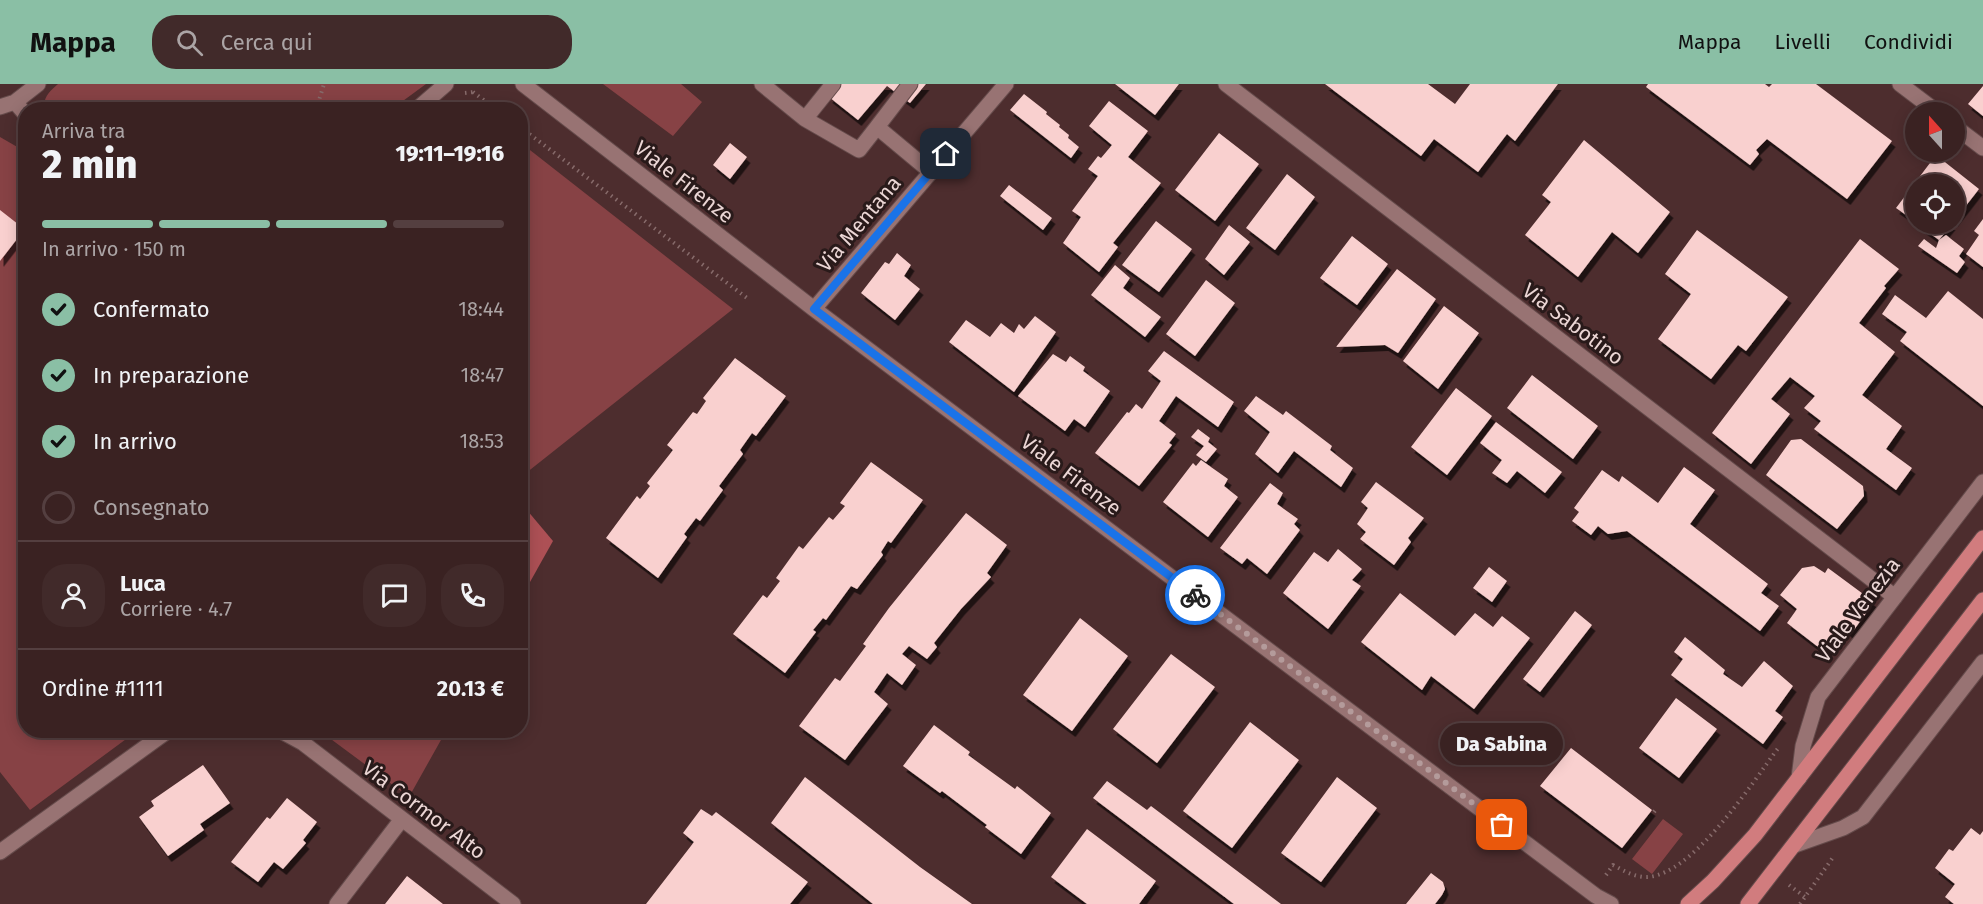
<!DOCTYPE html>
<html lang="it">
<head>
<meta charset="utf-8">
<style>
	:root { --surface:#3a2222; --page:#412a2a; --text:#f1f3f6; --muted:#aba4a5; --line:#543f40; --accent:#8abfa5 }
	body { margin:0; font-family:"Fira Sans",sans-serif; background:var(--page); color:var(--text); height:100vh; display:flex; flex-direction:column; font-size:22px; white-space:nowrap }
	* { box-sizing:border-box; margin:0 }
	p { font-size:20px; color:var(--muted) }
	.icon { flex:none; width:33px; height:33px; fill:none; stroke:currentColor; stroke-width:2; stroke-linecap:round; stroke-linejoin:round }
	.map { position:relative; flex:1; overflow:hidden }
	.details { position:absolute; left:18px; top:18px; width:510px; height:636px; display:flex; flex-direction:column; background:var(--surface); border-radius:24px; box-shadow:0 3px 15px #0003,0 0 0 2px var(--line) }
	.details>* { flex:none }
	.needle { width:39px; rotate:339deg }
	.fabs { position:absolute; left:1905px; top:18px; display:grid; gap:12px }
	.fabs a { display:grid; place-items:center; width:60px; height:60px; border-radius:50%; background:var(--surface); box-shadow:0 3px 15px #0003,0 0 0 2px var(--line); font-size:30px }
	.pin { position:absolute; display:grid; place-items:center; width:51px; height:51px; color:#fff; margin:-26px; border-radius:12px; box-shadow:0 3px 9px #0006 }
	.courier { position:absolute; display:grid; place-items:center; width:60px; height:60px; margin:-30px; border:4px solid #1a73e8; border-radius:50%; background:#fff; color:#222; box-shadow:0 2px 8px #0007 }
	.bubble { position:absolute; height:42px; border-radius:21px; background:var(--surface); box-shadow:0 3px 15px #0003,0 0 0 2px var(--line); font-size:20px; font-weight:800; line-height:42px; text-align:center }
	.head em { font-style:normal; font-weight:800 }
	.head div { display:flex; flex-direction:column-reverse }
	.head { display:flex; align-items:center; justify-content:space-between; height:102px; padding:0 24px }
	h1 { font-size:39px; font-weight:800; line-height:45px }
	.bar { display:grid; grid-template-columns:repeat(4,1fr); gap:9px 6px; align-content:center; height:72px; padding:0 24px }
	.bar i { height:8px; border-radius:4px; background:var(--line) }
	.bar .active { background:var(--accent) }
	.bar p { grid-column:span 4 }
	.line { display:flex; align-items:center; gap:15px; padding:0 24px; border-top:2px solid var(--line) }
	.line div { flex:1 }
	.round { display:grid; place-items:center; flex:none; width:63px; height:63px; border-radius:24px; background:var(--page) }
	ol { padding:0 24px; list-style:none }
	li { display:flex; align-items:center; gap:18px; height:66px }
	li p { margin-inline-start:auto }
	li .icon { padding:6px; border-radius:50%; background:var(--accent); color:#111; stroke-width:4 }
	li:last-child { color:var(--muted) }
	li i { width:33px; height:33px; border:3px solid var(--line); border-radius:50% }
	header { display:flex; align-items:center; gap:36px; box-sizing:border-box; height:84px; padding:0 30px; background:var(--accent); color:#111 }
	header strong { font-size:28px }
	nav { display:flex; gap:33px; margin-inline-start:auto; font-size:21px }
	.search { width:420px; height:54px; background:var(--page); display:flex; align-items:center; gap:15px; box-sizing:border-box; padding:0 21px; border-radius:24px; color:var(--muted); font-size:22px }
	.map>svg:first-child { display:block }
	.green { fill:#874245 }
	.forest { fill:#ad5055 }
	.building { fill:#f9d0cf; filter:url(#shadow) }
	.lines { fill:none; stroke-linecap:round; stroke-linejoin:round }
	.minor-casing { stroke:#654b4b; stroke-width:17 }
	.major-casing { stroke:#654b4b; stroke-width:17 }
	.path { stroke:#876b6b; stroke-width:4; stroke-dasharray:1.5 4.5; stroke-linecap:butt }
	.minor { stroke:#987373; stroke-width:15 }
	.major { stroke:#d17c7e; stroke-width:15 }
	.done { stroke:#b49b9b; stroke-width:6; stroke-dasharray:0 10.8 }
	.route { stroke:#1a73e8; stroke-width:8 }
	.labels { text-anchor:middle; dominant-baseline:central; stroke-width:6; stroke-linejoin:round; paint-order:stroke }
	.street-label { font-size:21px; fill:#ebd6d5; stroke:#291a1a }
</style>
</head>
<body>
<header>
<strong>Mappa</strong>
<div class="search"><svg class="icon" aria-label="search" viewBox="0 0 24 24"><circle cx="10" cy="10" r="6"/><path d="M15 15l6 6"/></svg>Cerca qui</div>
<nav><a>Mappa</a><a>Livelli</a><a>Condividi</a></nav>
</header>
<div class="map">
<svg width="1983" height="820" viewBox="0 0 1983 820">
	<defs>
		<filter id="shadow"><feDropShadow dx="3.5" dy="6" stdDeviation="0" flood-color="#0009"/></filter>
	</defs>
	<rect width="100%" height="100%" fill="#4d2d2e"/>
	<path class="green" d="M 58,0 L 426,0 L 392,25 L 45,25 C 42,14 50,7 58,0 Z
		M 603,0 L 681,0 L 702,18 L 673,52 Z
		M 0,53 L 26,68 L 26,646 L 137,647 L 30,726 L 0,688 Z
		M 521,59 L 733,225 L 521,393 L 520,393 Z
		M 320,647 L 446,646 L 446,647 L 409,713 Z
		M 1663,735 L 1683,750 L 1652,790 L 1632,775 Z"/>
	<path class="forest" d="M 521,419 L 553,457 L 521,514 Z"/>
	<path class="building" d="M 840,0 L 926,0 L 910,19 L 887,2 L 858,36 L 829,13 Z
		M 1115,0 L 1179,0 L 1155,31 Z
		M 1325,0 L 1428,0 L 1455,20 L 1470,0 L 1558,0 L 1515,57 L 1507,50 L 1478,88 L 1434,55 L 1421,72 Z
		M 1648,0 L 1765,0 L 1769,3 L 1772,0 L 1816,0 L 1892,57 L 1847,115 L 1767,55 L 1756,66 L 1759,70 L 1750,81 L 1646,3 Z
		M 1983,2 L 1983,32 L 1968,20 Z
		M 1024,10 L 1047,28 L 1046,30 L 1060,41 L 1059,43 L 1069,51 L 1068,54 L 1079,63 L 1071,74 L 1010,26 Z
		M 1109,17 L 1148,47 L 1128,73 L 1161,99 L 1113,159 L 1118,163 L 1099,188 L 1063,159 L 1081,133 L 1072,127 L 1098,92 L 1088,85 L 1098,72 L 1101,74 L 1112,61 L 1089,42 Z
		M 1219,49 L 1259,80 L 1215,137 L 1175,106 Z
		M 1584,56 L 1670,128 L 1638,169 L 1612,148 L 1578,193 L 1525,151 L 1551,118 L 1542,111 Z
		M 730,59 L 747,73 L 730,95 L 713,81 Z
		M 1936,71 L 1979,105 L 1954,137 L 1954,100 L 1916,100 L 1916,138 L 1896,124 Z
		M 1287,90 L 1315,113 L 1275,166 L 1246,144 Z
		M 1009,101 L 1052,134 L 1043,146 L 1000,112 Z
		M 0,126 L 23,144 L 17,155 L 0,177 Z
		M 1983,135 L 1983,183 L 1966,170 L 1979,151 L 1974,147 Z
		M 1156,137 L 1192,165 L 1159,208 L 1122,181 Z
		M 1917,140 L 1952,140 L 1939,156 L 1946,151 L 1964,165 L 1959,172 L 1965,178 L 1957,189 L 1918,162 L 1924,155 L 1936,164 L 1939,156 Z
		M 1229,141 L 1250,158 L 1224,191 L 1205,175 Z
		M 1697,146 L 1788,213 L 1746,267 L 1738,261 L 1711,295 L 1658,255 L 1691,210 L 1665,190 Z
		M 1352,152 L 1388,180 L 1357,221 L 1320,194 Z
		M 1860,155 L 1899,185 L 1884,202 L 1886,204 L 1859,239 L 1895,268 L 1862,311 L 1902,342 L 1886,365 L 1912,384 L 1896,406 L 1814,345 L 1821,337 L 1804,324 L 1815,312 L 1790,293 L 1771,315 L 1790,330 L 1751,380 L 1712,349 Z
		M 897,169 L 911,181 L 904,192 L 920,205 L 895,236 L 861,209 L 885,178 L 889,180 Z
		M 1115,181 L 1130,194 L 1123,204 L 1161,233 L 1145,253 L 1091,211 Z
		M 1397,185 L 1436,215 L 1398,269 L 1385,261 L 1336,263 Z
		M 1206,196 L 1235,219 L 1195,272 L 1166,250 Z
		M 1948,207 L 1983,235 L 1983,322 L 1900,257 L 1907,248 L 1882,230 L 1895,211 L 1926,234 Z
		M 1444,222 L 1479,249 L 1438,305 L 1403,277 Z
		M 1035,232 L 1056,248 L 1014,308 L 949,258 L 966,236 L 990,253 L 1001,239 L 1014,249 L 1019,240 L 1024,245 Z
		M 1164,267 L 1234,318 L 1218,343 L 1176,312 L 1159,337 L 1176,350 L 1169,359 L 1172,361 L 1139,402 L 1095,369 L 1127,328 L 1129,329 L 1136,320 L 1142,325 L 1161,297 L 1148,287 Z
		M 1053,270 L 1066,278 L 1070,272 L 1085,283 L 1083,287 L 1110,307 L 1085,343 L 1074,335 L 1065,347 L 1018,312 Z
		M 735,274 L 786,312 L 756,352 L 752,349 L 740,366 L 743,370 L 719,402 L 723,406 L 700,437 L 696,434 L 684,450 L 687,453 L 658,494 L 606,454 L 637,412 L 640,415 L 650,402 L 647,399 L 673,366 L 667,361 L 693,328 L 697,330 L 706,317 L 703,314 Z
		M 1532,291 L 1598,342 L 1573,375 L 1507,324 Z
		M 1456,304 L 1492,332 L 1447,391 L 1411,363 Z
		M 1256,312 L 1283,331 L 1286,327 L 1332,362 L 1330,366 L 1353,384 L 1341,403 L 1294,367 L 1278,389 L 1255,370 L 1270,348 L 1244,327 Z
		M 1496,338 L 1562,388 L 1545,409 L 1517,387 L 1507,399 L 1492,389 L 1502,376 L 1480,359 Z
		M 1198,345 L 1210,354 L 1208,358 L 1217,365 L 1206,378 L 1196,371 L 1204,362 L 1191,353 Z
		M 1801,355 L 1863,402 L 1864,412 L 1837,445 L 1766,391 L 1791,356 Z
		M 1201,376 L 1228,395 L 1224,402 L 1238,413 L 1208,453 L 1163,418 L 1193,379 L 1196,382 Z
		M 871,378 L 923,416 L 891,459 L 888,457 L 881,468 L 883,471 L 857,505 L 851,502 L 826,536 L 823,534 L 813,546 L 816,548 L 785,589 L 733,550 L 763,511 L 767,514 L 780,497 L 776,494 L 799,462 L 803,465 L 829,433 L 833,436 L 845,422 L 840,419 Z
		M 1684,383 L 1715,406 L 1690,440 L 1768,500 L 1761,509 L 1779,522 L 1760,547 L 1627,447 L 1608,450 L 1598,442 L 1591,451 L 1572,437 L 1579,428 L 1574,424 L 1602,386 L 1619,398 L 1622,392 L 1658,419 Z
		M 1376,398 L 1424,434 L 1408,454 L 1411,458 L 1394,481 L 1360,455 L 1366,448 L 1357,440 L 1368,424 L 1361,418 Z
		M 1270,399 L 1283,409 L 1277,420 L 1298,435 L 1294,440 L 1300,446 L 1267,490 L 1247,474 L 1242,480 L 1220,464 Z
		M 966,429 L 1007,461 L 987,489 L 991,493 L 961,525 L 934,559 L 937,563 L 927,575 L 909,562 L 902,570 L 916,581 L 902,601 L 887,589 L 874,608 L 888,620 L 845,676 L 799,642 L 835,594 L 840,597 L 866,562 L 863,560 L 889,524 Z
		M 1338,465 L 1362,485 L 1352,496 L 1361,502 L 1328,545 L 1283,509 L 1314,468 L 1328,478 Z
		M 1814,482 L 1825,489 L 1828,484 L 1874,518 L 1851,550 L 1844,544 L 1826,569 L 1787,539 L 1797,525 L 1780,511 L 1802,484 Z
		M 1489,483 L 1507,497 L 1492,518 L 1473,504 Z
		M 1400,509 L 1455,552 L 1475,529 L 1493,543 L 1502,532 L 1530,554 L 1474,625 L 1431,592 L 1422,606 L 1361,558 Z
		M 1575,527 L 1592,541 L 1540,608 L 1523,595 Z
		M 1080,534 L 1128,572 L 1072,647 L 1023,611 Z
		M 1685,553 L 1725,586 L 1723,590 L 1742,603 L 1764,577 L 1793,602 L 1775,627 L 1783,633 L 1763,660 L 1671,591 L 1683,575 L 1674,568 Z
		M 1171,570 L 1215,603 L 1157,679 L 1113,645 Z
		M 1676,614 L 1717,645 L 1679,694 L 1639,664 Z
		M 1250,638 L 1299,676 L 1232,764 L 1183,727 Z
		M 934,641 L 970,668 L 968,671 L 1015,705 L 1017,702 L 1051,729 L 1021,770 L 985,743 L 987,741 L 942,707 L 940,709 L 903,682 Z
		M 1571,664 L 1652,726 L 1622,764 L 1540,702 Z
		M 203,681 L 230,719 L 200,740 L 204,746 L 168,772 L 139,733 L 154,722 L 151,717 Z
		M 805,693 L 920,783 L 972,820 L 873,820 L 771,739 Z
		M 1337,693 L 1377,724 L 1321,798 L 1281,769 Z
		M 1107,697 L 1147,726 L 1151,722 L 1281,820 L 1234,820 L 1093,714 Z
		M 287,714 L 317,738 L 303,756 L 306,759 L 283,785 L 274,778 L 258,798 L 231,778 L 267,733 L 270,735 Z
		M 701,725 L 712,732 L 716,728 L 808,798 L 790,820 L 646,820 L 694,758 L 683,749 Z
		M 1971,744 L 1980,751 L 1983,747 L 1983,820 L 1954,820 L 1945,813 L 1955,800 L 1935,784 L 1949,765 L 1953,767 Z
		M 1087,745 L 1156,797 L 1139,820 L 1087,820 L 1051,793 Z
		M 1431,789 L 1443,798 L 1445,805 L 1442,811 L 1435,820 L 1406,820 Z
		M 407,792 L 443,820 L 385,820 Z"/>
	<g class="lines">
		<g class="minor-casing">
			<path id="minor" d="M 523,0 L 814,225 L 1596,812 L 1611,820
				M 762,0 L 805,35 L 833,0
				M 910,0 L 877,43 L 931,88
				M 1226,0 L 1895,513
				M 1900,0 L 1937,28
				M 15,18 L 26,31
				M 0,23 L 15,18 L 38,0
				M 416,26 L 446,0
				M 805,35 L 859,66 L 877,43
				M 1954,42 L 1983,64
				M 814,225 L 1006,0
				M 279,646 L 303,659 L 513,820
				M 1799,694 L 1803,662 L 1818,613 L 1983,398
				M 1795,761 L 1843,744 L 1863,733 L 1983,578
				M 0,768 L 169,646
				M 337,820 L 402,735"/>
		</g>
		<g class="major-casing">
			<path id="major" d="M 1688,820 L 1713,797 L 1755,751 L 1983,454
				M 1748,820 L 1983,516"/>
		</g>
		<path class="path" d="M 473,8 L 497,26
			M 465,9 L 474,8
			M 316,26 L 324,0
			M 520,43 L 747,214
			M 1654,728 L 1657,724
			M 1606,791 L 1613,781 C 1624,787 1634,793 1647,793 C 1693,791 1752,699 1779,663
			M 1789,801 L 1805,813
			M 1800,820 L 1834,772"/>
		<use href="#minor" class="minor"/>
		<use href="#major" class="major"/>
	</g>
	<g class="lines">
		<path class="done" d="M 1195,511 L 1502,741"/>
		<path class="route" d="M 946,70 L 814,225 L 1195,511"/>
	</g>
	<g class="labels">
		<g class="street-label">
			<text transform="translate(684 98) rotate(38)">Viale Firenze</text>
			<text transform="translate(859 140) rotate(-50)">Via Mentana</text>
			<text transform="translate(1573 240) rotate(37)">Via Sabotino</text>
			<text transform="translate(1071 391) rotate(37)">Viale Firenze</text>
			<text transform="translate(1858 526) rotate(-53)">Viale Venezia</text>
			<text transform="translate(424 726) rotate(37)">Via Cormor Alto</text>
		</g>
	</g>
</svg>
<div class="fabs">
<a><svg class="needle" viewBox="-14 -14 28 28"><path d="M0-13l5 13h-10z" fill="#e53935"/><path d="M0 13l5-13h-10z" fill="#aba4a5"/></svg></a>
<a><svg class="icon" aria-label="locate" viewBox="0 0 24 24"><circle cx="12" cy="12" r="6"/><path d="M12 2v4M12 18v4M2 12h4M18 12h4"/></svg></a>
</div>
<div class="pin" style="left:1502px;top:741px;background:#ea580c"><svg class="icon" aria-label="bag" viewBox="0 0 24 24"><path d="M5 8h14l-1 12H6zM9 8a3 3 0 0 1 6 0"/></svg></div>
<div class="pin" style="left:946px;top:70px;background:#1f2937"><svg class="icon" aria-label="home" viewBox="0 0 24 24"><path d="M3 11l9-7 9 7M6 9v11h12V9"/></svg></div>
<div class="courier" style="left:1195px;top:511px"><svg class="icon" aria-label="bike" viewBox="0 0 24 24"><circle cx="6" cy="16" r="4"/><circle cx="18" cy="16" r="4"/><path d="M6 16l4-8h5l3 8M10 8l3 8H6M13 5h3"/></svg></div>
<div class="bubble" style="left:1440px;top:639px;width:123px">Da Sabina</div>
<section class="details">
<div class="head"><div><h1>2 min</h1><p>Arriva tra</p></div><em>19:11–19:16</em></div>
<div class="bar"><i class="active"></i><i class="active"></i><i class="active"></i><i></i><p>In arrivo · 150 m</p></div>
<ol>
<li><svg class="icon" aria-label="check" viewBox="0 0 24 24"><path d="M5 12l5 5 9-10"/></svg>Confermato<p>18:44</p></li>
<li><svg class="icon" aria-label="check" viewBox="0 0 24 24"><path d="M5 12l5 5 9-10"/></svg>In preparazione<p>18:47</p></li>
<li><svg class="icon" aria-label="check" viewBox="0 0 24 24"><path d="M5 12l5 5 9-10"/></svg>In arrivo<p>18:53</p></li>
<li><i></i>Consegnato</li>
</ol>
<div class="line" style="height:108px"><a class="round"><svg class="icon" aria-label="person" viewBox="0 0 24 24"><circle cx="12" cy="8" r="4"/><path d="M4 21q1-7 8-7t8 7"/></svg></a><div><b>Luca</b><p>Corriere · 4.7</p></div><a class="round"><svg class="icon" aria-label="chat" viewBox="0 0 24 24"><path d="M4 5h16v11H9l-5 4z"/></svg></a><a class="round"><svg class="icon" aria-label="phone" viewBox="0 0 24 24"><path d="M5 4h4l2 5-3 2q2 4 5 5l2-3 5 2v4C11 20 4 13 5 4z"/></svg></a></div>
<div class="line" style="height:78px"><div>Ordine #1111</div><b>20.13 €</b></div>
</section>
</div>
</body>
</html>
